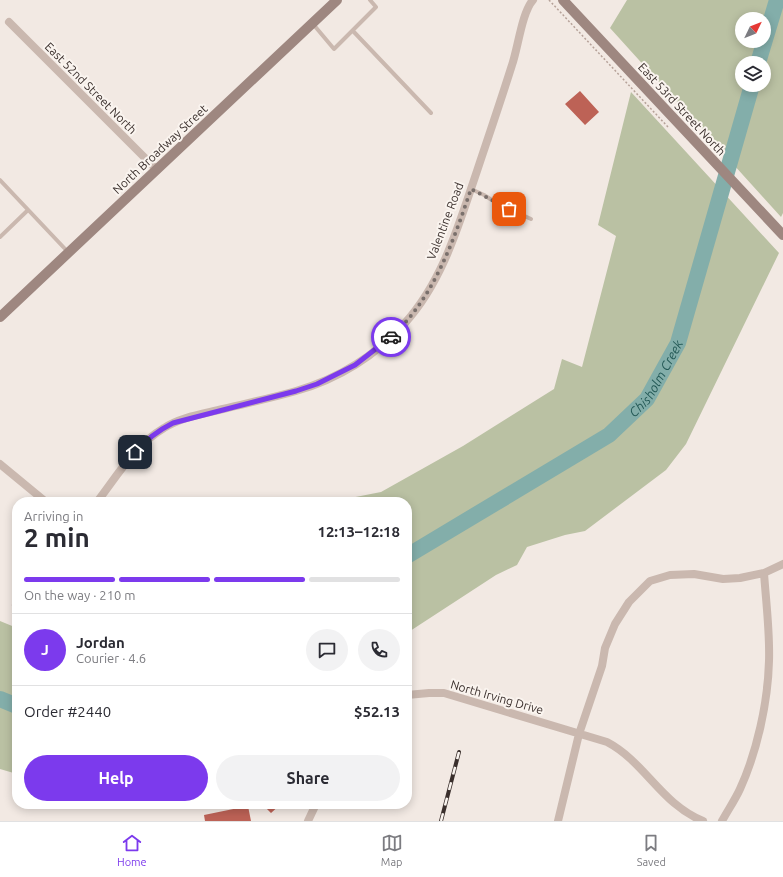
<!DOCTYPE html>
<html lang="en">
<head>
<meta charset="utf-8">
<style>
	:root { --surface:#fff; --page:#f2f2f3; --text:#2b2b33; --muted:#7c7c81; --line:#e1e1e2; --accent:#7c3aed }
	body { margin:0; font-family:Ubuntu,sans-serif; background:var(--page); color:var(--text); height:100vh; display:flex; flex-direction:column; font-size:15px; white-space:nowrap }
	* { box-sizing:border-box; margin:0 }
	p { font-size:13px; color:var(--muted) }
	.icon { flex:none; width:22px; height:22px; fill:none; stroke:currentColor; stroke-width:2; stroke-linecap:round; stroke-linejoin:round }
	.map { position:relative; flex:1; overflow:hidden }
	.drawer { position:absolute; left:12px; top:497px; width:400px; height:312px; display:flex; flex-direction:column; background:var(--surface); border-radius:16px; box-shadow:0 2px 10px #0003 }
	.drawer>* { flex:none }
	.needle { width:26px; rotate:47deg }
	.tools { position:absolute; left:735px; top:12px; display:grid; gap:8px }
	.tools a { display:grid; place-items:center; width:36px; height:36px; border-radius:50%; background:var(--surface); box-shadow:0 2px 10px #0003; font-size:20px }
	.pin { position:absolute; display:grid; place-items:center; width:34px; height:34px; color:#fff; margin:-17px; border-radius:8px; box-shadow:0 2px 6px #0006 }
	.courier { position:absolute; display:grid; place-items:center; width:40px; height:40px; margin:-20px; border:3px solid #7c3aed; border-radius:50%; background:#fff; color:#222; box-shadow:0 1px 5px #0007 }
	.head em { font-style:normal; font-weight:700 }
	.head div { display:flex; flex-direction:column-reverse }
	.head { display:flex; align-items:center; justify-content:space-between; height:68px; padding:0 12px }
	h1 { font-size:26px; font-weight:700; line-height:30px }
	.bar { display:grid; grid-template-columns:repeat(4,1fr); gap:6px 4px; align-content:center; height:48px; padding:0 12px }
	.bar i { height:5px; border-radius:3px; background:var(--line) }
	.bar .current { background:var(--accent) }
	.bar p { grid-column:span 4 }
	.line { display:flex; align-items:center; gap:10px; padding:0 12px; border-top:1px solid var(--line) }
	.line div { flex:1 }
	.round { display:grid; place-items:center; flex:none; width:42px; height:42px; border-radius:21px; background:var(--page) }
	.action { display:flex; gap:8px; margin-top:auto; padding:8px 12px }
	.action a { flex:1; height:46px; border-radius:24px; background:var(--accent); color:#fff; font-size:16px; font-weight:700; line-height:46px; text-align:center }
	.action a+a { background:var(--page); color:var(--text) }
	.tabs { display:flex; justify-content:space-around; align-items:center; height:56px; border-top:1px solid var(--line); background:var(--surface); font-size:11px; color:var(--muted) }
	.tabs a { display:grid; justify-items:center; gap:2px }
	.tabs .current { color:var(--accent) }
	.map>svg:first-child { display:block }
	.green { fill:#bac1a3; fill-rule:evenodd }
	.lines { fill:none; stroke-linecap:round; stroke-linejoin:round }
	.river { stroke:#83aeaa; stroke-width:16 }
	.building { fill:#bd6256 }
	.path { stroke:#b6a299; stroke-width:1.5; stroke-dasharray:2 2; stroke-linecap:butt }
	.lane { stroke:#cab8af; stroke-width:4 }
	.street { stroke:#cab8af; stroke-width:8 }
	.secondary { stroke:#9e8780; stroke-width:10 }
	.rail-casing { stroke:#3a2f2c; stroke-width:4 }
	.rail { stroke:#faf4ef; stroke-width:2.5; stroke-dasharray:8; stroke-linecap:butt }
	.done { stroke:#7a706c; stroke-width:4; stroke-dasharray:0 7.2 }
	.route { stroke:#7c3aed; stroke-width:5 }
	.labels { text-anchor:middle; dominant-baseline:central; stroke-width:4; stroke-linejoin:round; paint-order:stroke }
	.street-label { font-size:12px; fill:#3a2f2c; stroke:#faf4ef }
	.water-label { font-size:13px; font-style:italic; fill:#245956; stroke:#faf4ef }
</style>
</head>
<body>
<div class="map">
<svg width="783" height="821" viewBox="0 0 783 821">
	<rect width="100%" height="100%" fill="#f2e9e3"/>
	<path class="green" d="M 627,0 L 783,0 L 783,213 L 781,217 L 610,28 ZM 742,19 L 764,19 L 764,41 L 742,41 ZM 742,63 L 764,63 L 764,85 L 742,85 Z
		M 631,92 L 779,253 L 686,444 L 666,470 L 585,531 L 565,535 L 527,547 L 517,565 L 496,575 L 407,633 L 407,502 L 330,502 L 381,492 L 463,446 L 554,389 L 562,359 L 582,367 L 616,236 L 598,225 Z
		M 0,621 L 17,628 L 17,774 L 0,769 Z"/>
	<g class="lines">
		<g class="river">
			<path d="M 758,63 L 777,0"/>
			<path id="s1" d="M 407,556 L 609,435 L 647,399 L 678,343 L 752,85"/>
			<path d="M 0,699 L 17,706"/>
		</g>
	</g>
	<path class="building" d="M 580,91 L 599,112 L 585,125 L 565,104 Z
		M 262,804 L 281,804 L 271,813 Z
		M 248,806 L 251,821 L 205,821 L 204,815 Z"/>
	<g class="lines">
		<path class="path" d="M 549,0 L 668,127"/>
		<path class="lane" d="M 313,24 L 334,49 L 376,7 L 370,0
			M 353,31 L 431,113
			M 0,180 L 68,252
			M 471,189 L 484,195 L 498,204 L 531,219
			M 0,237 L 28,210"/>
		<path class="street" d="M 9,22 L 157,170
			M 0,464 L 46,502
			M 97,502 C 117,476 135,445 164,428 C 181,417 203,414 223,409 C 247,403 272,398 296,391 C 338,379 376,355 405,323 C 443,281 459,224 477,171 C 489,135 501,100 512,65 C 518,48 522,12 533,0
			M 16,605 L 17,604
			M 407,695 L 429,693 L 444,693 L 607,742 C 645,762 661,804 703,821
			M 308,821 L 316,804
			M 558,821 L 579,734 L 602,666 L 605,648 L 615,624 L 629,602 L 650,581 L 670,575 L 694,574 L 723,579 L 740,578 L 764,573 L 783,564
			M 722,821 C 728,810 735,800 740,789 C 757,752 768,702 769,661 C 770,632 766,602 764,573"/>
		<path class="secondary" d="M 563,0 L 783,235
			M 0,317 L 337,0"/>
		<g class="rail-casing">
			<path id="rail" d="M 441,821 L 459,752"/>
		</g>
		<use href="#rail" class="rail"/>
	</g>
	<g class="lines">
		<path class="done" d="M 391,337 C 434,298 453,242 471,189 L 509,209"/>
		<path class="route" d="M 135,452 C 146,440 159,430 173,423 L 296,391 L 317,384 L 355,365 L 391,337"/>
	</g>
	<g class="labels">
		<g class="street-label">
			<text transform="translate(91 88) rotate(45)">East 52nd Street North</text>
			<text transform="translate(682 109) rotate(47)">East 53rd Street North</text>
			<text transform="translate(160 149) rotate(-43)">North Broadway Street</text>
			<text transform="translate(445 221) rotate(-69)">Valentine Road</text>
			<text transform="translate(497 697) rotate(16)">North Irving Drive</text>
		</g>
		<g class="water-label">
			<text stroke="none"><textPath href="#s1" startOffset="310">Chisholm Creek</textPath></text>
		</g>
	</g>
</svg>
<div class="tools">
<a><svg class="needle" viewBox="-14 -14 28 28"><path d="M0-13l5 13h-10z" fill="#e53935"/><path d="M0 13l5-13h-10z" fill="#7c7c81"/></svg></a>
<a><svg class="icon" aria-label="layers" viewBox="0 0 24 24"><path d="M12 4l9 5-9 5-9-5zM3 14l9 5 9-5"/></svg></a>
</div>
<div class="pin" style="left:509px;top:209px;background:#ea580c"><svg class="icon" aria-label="bag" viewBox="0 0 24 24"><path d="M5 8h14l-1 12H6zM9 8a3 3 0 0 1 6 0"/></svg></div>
<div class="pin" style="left:135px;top:452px;background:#1f2937"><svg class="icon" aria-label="home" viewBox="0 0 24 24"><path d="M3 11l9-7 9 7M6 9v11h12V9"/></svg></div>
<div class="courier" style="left:391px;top:337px"><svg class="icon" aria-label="car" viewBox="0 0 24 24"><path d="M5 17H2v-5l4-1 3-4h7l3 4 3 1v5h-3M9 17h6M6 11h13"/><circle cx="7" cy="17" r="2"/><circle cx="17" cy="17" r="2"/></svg></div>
<section class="drawer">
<div class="head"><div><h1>2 min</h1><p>Arriving in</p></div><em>12:13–12:18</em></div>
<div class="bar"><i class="current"></i><i class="current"></i><i class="current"></i><i></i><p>On the way · 210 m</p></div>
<div class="line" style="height:72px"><b class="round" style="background:var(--accent);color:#fff">J</b><div><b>Jordan</b><p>Courier · 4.6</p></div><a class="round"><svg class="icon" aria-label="chat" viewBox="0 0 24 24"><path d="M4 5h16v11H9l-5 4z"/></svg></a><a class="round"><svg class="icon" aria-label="phone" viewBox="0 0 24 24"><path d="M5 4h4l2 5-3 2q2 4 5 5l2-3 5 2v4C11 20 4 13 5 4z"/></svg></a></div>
<div class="line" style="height:52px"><div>Order #2440</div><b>$52.13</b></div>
<div class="action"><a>Help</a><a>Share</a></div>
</section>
</div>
<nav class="tabs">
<a class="current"><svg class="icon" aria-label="home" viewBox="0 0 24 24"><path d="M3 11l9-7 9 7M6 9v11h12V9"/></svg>Home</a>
<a><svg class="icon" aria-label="map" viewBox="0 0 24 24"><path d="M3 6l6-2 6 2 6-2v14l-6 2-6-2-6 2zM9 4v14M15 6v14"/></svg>Map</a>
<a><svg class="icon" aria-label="saved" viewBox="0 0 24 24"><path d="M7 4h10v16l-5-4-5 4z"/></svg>Saved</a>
</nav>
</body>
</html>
